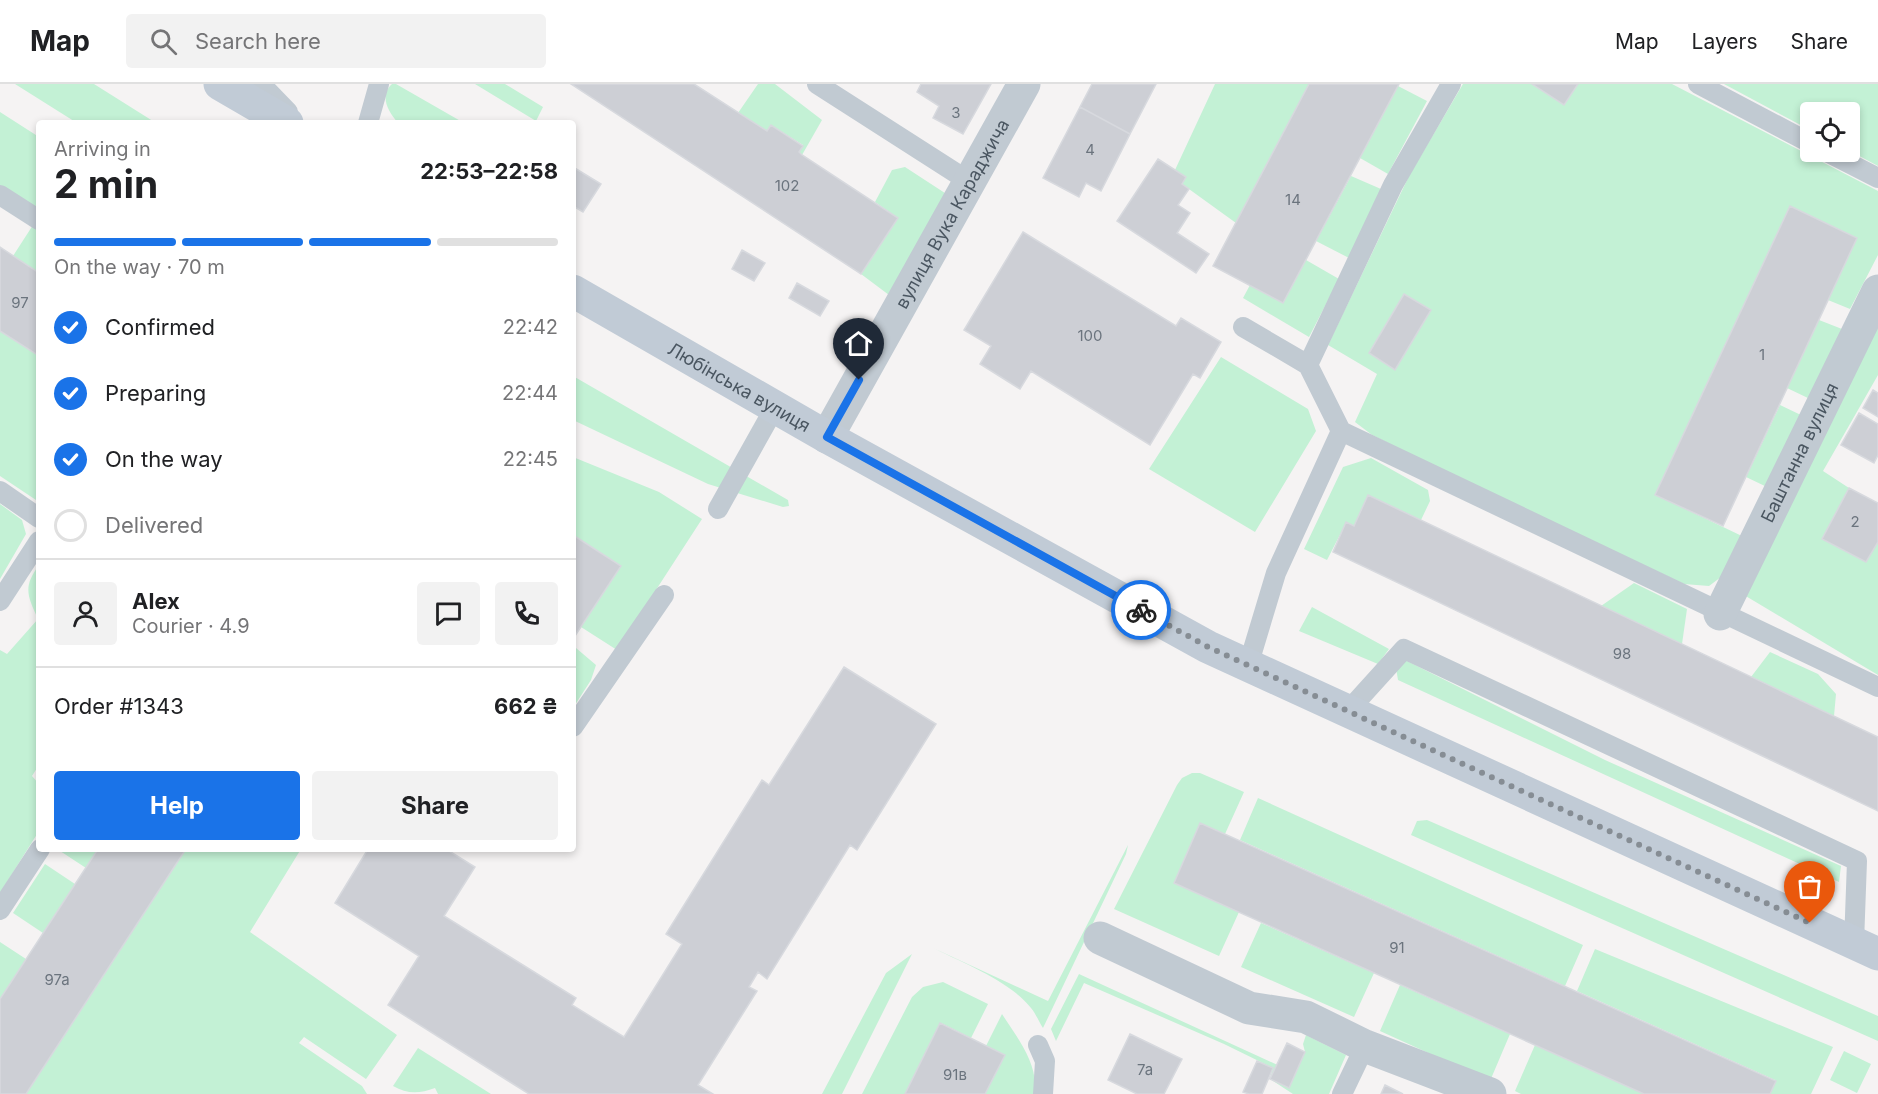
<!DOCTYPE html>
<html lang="en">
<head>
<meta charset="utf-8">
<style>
	:root { --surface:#fff; --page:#f2f2f2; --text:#202124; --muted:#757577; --line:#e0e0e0; --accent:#1a73e8 }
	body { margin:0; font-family:Inter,sans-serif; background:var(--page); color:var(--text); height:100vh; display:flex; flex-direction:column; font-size:22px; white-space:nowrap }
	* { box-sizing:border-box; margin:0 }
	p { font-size:20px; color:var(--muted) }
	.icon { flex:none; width:33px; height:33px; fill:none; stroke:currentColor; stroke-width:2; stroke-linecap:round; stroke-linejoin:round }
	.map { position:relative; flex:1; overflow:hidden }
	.sheet { position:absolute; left:36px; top:36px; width:540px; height:732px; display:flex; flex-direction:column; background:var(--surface); border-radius:6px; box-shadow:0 3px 9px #0003 }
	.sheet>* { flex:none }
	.buttons { position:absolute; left:1800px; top:18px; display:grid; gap:12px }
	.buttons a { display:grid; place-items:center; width:60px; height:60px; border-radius:6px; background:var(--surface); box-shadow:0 3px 9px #0003; font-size:30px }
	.pin { position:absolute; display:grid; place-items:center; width:51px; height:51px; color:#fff; margin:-62px -26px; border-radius:50% 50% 50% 0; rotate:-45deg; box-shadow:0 0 6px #0007 }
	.pin .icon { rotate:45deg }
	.courier { position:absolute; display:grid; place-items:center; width:60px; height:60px; margin:-30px; border:4px solid #1a73e8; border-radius:50%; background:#fff; color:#222; box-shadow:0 2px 8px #0007 }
	.headline em { font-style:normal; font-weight:700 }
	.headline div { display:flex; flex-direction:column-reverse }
	.headline { display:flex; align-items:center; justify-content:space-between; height:102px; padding:0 18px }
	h1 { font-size:39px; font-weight:700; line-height:45px }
	.bar { display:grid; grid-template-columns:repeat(4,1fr); gap:9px 6px; align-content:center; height:72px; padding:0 18px }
	.bar i { height:8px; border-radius:4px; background:var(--line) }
	.bar .on { background:var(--accent) }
	.bar p { grid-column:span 4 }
	.line { display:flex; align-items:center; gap:15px; padding:0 18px; border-top:2px solid var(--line) }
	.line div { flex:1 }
	.round { display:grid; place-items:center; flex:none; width:63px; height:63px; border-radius:6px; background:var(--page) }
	ol { padding:0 18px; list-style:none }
	li { display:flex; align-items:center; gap:18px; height:66px }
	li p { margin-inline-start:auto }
	li .icon { padding:6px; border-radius:50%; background:var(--accent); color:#fff; stroke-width:4 }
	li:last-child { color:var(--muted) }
	li i { width:33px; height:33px; border:3px solid var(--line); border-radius:50% }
	.primary-button { display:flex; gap:12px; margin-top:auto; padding:12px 18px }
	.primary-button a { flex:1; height:69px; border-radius:6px; background:var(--accent); color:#fff; font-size:24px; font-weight:700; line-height:69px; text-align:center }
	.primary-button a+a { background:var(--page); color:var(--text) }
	header { display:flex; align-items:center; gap:36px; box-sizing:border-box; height:84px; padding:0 30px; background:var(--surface); border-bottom:2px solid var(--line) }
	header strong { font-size:28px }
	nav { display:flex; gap:33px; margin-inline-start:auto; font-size:21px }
	.search { width:420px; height:54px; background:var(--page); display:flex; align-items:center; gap:15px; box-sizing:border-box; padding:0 21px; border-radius:6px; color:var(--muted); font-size:22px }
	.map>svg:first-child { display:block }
	.green { fill:#c3f1d5 }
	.building { fill:#cdcfd5; stroke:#d7d9de; stroke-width:1.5 }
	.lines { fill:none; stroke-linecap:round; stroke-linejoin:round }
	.service { stroke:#c1cad2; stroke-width:20 }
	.minor { stroke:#c1cad2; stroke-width:33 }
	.secondary { stroke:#c1cbd6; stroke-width:33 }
	.done { stroke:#868d94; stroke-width:6; stroke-dasharray:0 10.8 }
	.route { stroke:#1a73e8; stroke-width:8 }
	.labels { text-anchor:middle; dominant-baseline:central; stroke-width:4.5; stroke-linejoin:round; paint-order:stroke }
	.number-label { font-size:15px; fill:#6b747e }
	.street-label { font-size:18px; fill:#4a5661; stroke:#fff }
</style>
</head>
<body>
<header>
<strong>Map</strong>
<div class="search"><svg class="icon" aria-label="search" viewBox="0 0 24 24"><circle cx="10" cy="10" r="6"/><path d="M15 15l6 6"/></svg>Search here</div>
<nav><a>Map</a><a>Layers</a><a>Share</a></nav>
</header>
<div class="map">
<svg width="1878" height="1010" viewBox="0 0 1878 1010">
	<rect width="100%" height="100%" fill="#f5f3f3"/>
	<path class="green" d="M 15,0 L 94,0 L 156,39 L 77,39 Z
		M 392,0 L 396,0 L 464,39 L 398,39 C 388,27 379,12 392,0 Z
		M 475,0 L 505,0 L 543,23 L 536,37 Z
		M 758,0 L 775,0 L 822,36 L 802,71 L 799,68 L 803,61 L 771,41 L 767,47 L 738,29 Z
		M 1215,0 L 1309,0 L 1236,139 L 1182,100 L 1186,93 L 1175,86 Z
		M 1463,0 L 1532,0 L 1564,21 L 1578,0 L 1672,0 L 1878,107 L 1878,171 L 1850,225 L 1828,216 L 1857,154 L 1790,122 L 1656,411 L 1744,453 L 1725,490 L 1709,502 L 1684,500 L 1469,399 L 1372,351 L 1355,338 L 1377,290 L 1328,261 L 1409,92 Z
		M 1724,0 L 1878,0 L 1878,82 L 1850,67 L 1850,28 L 1810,28 L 1810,46 Z
		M 1398,2 L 1427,17 L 1388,90 L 1360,74 Z
		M 0,28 L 39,53 L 39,128 L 0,103 Z
		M 905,83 L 951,113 L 897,217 L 861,190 L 898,134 L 875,118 L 892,86 Z
		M 1351,92 L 1381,105 L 1349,174 L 1316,157 Z
		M 33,141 L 39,145 L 39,189 L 13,172 Z
		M 1306,176 L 1339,195 L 1309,253 L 1243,214 L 1250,201 L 1283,219 Z
		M 1878,230 L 1878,291 L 1823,387 L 1849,404 L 1822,455 L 1878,458 L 1878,591 L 1744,511 Z
		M 1819,236 L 1842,245 L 1810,315 L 1787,304 Z
		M 0,247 L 39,272 L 39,418 L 0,392 Z
		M 1221,273 L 1308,325 L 1316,347 L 1255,448 L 1149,385 Z
		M 573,292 L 788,416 L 789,422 L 783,423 L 708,400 L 573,336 Z
		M 1780,321 L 1803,332 L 1769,404 L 1746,393 Z
		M 573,373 L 659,408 L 702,435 L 617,566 L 581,543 L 621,482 L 573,451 Z
		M 1371,374 L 1428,406 L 1430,417 L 1421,436 L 1368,411 L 1354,442 L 1346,439 L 1327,476 L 1304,465 L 1343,383 Z
		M 0,420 L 22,436 L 26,450 L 0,495 Z
		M 39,481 L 39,681 L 32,692 L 39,700 L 39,747 L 0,809 L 0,566 L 7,570 L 38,535 C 27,511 23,503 39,481 Z
		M 1634,499 L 1687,525 L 1682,560 L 1601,522 Z
		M 1312,523 L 1389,565 L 1378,580 L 1299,547 Z
		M 576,564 L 596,581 L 591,596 L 573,624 L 573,569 Z
		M 1770,568 L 1818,590 L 1836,610 L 1834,632 L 1751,593 Z
		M 1403,575 L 1605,676 L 1841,782 L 1839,798 L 1398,596 L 1396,584 Z
		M 1192,689 L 1200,689 L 1244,708 L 1225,750 L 1200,739 L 1174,799 L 1239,828 L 1219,872 L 1114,825 L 1177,701 L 1182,694 Z
		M 1258,714 L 1583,861 L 1565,902 L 1240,756 Z
		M 1427,736 L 1878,932 L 1878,957 L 1411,751 L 1417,737 Z
		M 1128,761 L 1126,770 L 1043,944 C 1039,938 1036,930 1031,924 C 1010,897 961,878 931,863 L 1048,917 Z
		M 57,765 L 98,765 L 86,784 Z
		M 186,765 L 301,765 L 250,848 L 397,951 L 366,995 L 304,953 L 299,959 L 362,1002 L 367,1010 L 26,1010 Z
		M 45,780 L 75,800 L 43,849 L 13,829 Z
		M 1261,839 L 1374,889 L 1354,933 L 1241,883 Z
		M 0,858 L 26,875 L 0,915 Z
		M 1595,865 L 1833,963 L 1811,1010 L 1770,1010 L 1775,996 L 1577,907 Z
		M 912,870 L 842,1010 L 822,1010 L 886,889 Z
		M 1079,890 L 1295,989 L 1305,968 L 1303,960 L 1306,951 L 1346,971 L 1329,1010 L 1293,1010 L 1270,995 L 1273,984 L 1224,960 L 1084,899 L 1056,957 L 1051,945 Z
		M 943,898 L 988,920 L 971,954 L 941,939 L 905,1010 L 862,1010 L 912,913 L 923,903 Z
		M 1400,901 L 1510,950 L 1490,997 L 1380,947 Z
		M 1002,930 C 1016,952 1040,981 1034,1010 L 985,1010 L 1005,971 L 986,962 Z
		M 1535,961 L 1644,1010 L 1521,1010 L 1515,1007 Z
		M 418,964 L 491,1010 L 438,1010 L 435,1004 C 419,1010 407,1010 393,1002 Z
		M 1844,967 L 1871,980 L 1857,1009 L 1830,996 Z"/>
	<path class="building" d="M 571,0 L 694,0 L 767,47 L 771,41 L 803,62 L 799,68 L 802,71 L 898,134 L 861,190 Z
		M 921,0 L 991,0 L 963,50 L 933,34 L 939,22 L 917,8 Z
		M 1092,0 L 1156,0 L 1130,50 L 1080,23 Z
		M 1309,0 L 1399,0 L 1283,219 L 1213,182 Z
		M 1532,0 L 1578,0 L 1564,21 Z
		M 1080,23 L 1130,50 L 1101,107 L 1086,99 L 1079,113 L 1043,94 Z
		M 1158,75 L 1186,93 L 1182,100 L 1189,105 L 1178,121 L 1190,129 L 1177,149 L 1209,170 L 1196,189 L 1117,137 Z
		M 573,83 L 601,100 L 583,128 L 573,122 Z
		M 1790,122 L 1857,154 L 1723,442 L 1655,411 Z
		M 1023,148 L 1176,242 L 1181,234 L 1221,258 L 1200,294 L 1193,290 L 1150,361 L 1031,287 L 1020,305 L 980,280 L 991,262 L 964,246 Z
		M 0,163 L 39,189 L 39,272 L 0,247 Z
		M 742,166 L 765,179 L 754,197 L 732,185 Z
		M 797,199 L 829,217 L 820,232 L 789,214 Z
		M 1404,210 L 1431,226 L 1395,286 L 1369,269 Z
		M 1873,306 L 1878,309 L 1878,333 L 1863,324 Z
		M 1859,329 L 1878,340 L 1878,371 L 1874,379 L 1841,361 Z
		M 1849,404 L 1878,419 L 1878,458 L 1866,478 L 1822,455 Z
		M 1368,411 L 1878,653 L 1878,727 L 1333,468 L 1346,438 L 1354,442 Z
		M 573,451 L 621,482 L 573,555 Z
		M 844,583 L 936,640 L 857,766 L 850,761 L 767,895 L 758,888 L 749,903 L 757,907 L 698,1001 L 713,1010 L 529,1010 L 388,921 L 419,872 L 335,819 L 368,765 L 446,765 L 475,783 L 444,832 L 576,914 L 572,921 L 624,953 L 682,860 L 666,850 L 762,696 L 769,701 Z
		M 1200,739 L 1776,997 L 1770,1010 L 1644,1010 L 1174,799 Z
		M 98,765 L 186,765 L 26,1010 L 0,1010 L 0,915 Z
		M 940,939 L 1005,971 L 985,1010 L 905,1010 Z
		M 1130,950 L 1182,975 L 1164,1010 L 1137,1010 L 1108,996 Z
		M 1287,959 L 1305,968 L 1289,1004 L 1270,995 Z
		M 1257,977 L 1273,984 L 1262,1010 L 1249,1010 L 1243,1008 Z
		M 1385,1001 L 1403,1010 L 1381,1010 Z"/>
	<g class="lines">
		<path class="service" d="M 261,0 L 288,28
			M 817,0 L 959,91 L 968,100
			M 1698,0 L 1810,59
			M 368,39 L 379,0
			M 1827,68 L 1878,94
			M 0,111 L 39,136
			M 1243,243 L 1308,281
			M 1341,347 L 1878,603
			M 0,407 L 39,434
			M 718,425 L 775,323
			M 0,517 L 39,457
			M 1248,582 L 1276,489 L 1341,347 L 1308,281 L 1393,101 L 1451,0
			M 1347,628 L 1404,565 L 1857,777 L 1854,859
			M 573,643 L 664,511
			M 0,826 L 40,765
			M 1038,961 L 1045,977 L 1043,1010
			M 1342,1010 L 1365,962"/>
		<g class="minor">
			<path id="s1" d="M 827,353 L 1024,0"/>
			<path id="s2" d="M 1720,530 L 1878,207"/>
			<path d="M 1100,854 L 1249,924 L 1306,933 L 1365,962 L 1490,1010"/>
		</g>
		<g class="secondary">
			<path d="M 220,0 L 287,39"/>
			<path id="s3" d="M 573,207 L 827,353 L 1208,563 L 1878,870"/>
		</g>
	</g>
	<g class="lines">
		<path class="done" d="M 1141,526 L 1208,563 L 1810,839"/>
		<path class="route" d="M 859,296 L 827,353 L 1141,526"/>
	</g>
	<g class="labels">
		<g class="number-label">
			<text x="956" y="28">3</text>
			<text x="1090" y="65">4</text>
			<text x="787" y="101">102</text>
			<text x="1293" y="115">14</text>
			<text x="20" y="218">97</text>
			<text x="1090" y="251">100</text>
			<text x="1762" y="270">1</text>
			<text x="1855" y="437">2</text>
			<text x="1622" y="569">98</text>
			<text x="1397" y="863">91</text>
			<text x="57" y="895">97а</text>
			<text x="1145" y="985">7а</text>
			<text x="955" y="990">91в</text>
		</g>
		<g class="street-label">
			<text stroke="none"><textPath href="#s1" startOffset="256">вулиця Вука Караджича</textPath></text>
			<text stroke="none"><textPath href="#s3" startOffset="192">Любінська вулиця</textPath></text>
			<text stroke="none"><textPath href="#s2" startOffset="180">Баштанна вулиця</textPath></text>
		</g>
	</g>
</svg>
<div class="buttons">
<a><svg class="icon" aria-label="locate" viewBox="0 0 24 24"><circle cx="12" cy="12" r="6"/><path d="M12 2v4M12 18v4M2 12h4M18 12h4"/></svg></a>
</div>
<div class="pin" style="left:1810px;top:839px;background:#ea580c"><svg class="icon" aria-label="bag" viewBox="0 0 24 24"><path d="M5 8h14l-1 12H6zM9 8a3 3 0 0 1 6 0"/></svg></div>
<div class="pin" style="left:859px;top:296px;background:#1f2937"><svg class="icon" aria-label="home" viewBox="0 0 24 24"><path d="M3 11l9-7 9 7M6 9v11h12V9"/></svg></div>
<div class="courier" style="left:1141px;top:526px"><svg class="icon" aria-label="bike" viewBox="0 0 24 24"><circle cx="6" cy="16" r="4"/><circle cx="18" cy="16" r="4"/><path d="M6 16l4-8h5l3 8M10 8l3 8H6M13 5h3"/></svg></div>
<section class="sheet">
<div class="headline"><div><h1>2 min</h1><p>Arriving in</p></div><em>22:53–22:58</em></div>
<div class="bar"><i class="on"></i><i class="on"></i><i class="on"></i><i></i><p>On the way · 70 m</p></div>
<ol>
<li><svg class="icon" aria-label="check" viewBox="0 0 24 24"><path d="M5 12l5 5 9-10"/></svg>Confirmed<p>22:42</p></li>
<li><svg class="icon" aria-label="check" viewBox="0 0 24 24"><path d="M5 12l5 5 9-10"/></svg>Preparing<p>22:44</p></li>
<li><svg class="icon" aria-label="check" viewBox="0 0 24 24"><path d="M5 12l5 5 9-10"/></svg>On the way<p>22:45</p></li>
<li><i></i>Delivered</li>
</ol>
<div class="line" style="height:108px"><a class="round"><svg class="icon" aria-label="person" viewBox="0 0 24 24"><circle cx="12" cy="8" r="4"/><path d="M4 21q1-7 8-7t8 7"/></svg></a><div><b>Alex</b><p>Courier · 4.9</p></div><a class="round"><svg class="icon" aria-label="chat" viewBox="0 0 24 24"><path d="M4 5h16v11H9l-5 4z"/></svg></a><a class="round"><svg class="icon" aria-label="phone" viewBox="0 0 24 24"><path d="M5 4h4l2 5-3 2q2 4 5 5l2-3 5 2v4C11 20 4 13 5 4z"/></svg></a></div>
<div class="line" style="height:78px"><div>Order #1343</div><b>662 ₴</b></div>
<div class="primary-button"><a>Help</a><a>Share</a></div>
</section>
</div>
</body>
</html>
